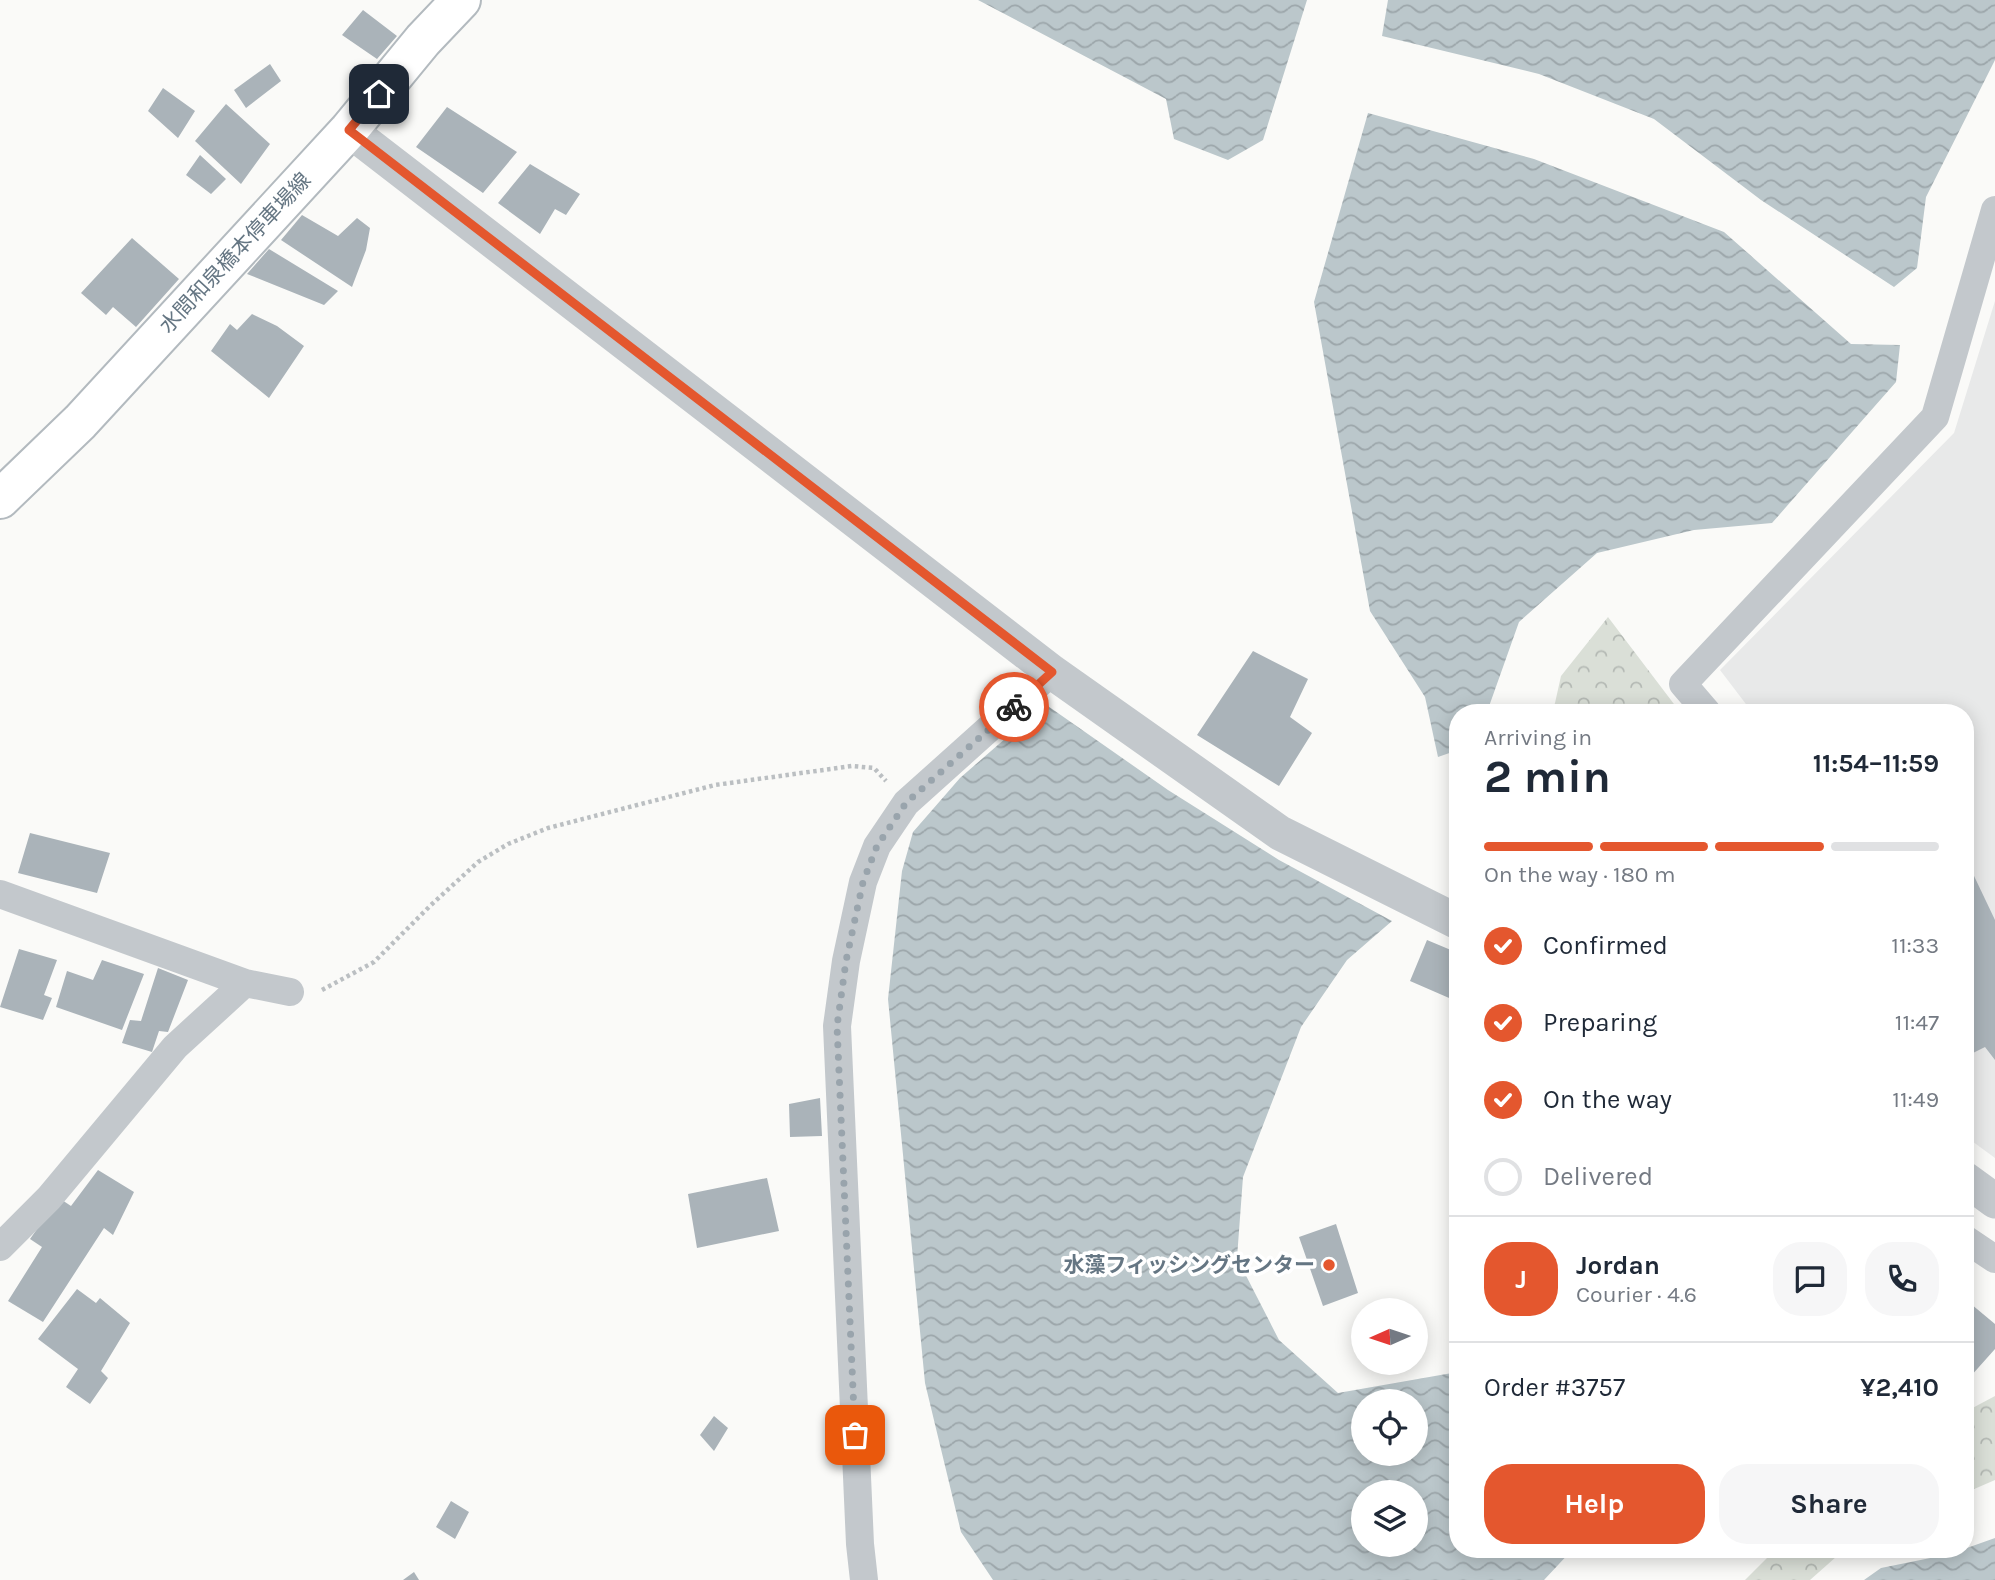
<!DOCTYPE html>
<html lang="en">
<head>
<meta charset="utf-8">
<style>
	:root { --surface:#fff; --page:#f6f6f7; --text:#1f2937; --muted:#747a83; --line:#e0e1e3; --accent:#e4572e }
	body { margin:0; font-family:Karla,"Noto Sans JP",sans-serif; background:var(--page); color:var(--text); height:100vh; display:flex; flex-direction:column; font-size:26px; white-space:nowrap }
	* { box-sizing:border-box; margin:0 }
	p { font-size:23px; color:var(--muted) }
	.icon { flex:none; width:38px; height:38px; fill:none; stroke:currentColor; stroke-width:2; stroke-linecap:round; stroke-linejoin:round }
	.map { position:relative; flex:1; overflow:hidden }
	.details { position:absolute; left:1449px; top:704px; width:525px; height:854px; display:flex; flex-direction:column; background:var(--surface); border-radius:28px; box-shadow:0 4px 18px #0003 }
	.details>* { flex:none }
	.needle { width:46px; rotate:267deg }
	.tools { position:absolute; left:1351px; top:1298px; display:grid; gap:14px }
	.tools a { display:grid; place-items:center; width:77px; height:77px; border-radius:50%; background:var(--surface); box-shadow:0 4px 18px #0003; font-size:35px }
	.pin { position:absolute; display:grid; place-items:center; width:60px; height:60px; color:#fff; margin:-30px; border-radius:14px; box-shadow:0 4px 10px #0006 }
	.courier { position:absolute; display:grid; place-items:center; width:70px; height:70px; margin:-35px; border:5px solid #e4572e; border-radius:50%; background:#fff; color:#222; box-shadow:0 2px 9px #0007 }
	.head em { font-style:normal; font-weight:700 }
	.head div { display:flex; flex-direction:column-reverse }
	.head { display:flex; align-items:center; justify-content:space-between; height:119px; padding:0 35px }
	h1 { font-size:46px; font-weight:700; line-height:52px }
	.bar { display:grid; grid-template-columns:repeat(4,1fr); gap:10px 7px; align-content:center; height:84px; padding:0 35px }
	.bar i { height:9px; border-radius:5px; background:var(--line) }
	.bar .active { background:var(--accent) }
	.bar p { grid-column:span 4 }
	.line { display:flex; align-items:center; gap:18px; padding:0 35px; border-top:2px solid var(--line) }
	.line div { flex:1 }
	.round { display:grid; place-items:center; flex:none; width:74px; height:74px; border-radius:28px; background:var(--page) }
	ol { padding:0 35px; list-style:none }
	li { display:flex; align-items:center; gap:21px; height:77px }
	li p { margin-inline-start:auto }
	li .icon { padding:7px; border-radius:50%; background:var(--accent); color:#fff; stroke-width:4 }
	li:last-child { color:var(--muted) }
	li i { width:38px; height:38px; border:4px solid var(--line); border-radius:50% }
	.primary-button { display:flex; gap:14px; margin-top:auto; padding:14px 35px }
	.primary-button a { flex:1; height:80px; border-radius:28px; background:var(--accent); color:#fff; font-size:28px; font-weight:700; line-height:80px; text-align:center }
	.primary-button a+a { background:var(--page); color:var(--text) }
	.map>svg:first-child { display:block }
	.built { fill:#e8e9e9 }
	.forest { fill:url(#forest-crowns) }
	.water { fill:url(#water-waves); fill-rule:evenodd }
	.building { fill:#aab3b9 }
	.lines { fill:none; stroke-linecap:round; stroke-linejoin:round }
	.secondary-casing { stroke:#b3babf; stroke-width:42 }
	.path { stroke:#bbbfc2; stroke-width:4.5; stroke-dasharray:3.5 3.5; stroke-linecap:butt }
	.minor { stroke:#c3c8cc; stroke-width:28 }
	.tertiary { stroke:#c3c8cc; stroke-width:35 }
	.secondary { stroke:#fff; stroke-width:38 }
	.done { stroke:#99a4ac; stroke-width:7; stroke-dasharray:0 12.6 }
	.route { stroke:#e4572e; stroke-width:9 }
	.poi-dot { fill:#e4572e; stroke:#fff; stroke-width:2.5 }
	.labels { text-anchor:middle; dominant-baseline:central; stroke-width:7; stroke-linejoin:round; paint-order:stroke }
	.street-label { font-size:21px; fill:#657683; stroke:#fff }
	.poi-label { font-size:21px; font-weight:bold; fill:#657683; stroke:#fff; text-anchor:end }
</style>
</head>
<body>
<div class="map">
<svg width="1995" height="1580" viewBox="0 0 1995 1580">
	<defs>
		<pattern id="forest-crowns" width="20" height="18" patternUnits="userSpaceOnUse" patternTransform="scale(1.75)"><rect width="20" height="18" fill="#dadfd7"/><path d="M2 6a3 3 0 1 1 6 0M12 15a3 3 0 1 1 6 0" fill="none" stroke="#b4b9b4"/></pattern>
		<pattern id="water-waves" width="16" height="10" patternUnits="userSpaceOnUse" patternTransform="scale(1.75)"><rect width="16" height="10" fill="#bbc7cb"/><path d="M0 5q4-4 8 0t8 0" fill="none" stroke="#9ca6aa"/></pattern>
	</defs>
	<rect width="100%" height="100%" fill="#fafaf8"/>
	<path class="built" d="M 1995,301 L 1995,1158 L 1965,1136 L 1965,712 L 1752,712 L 1720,670 L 1954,433 Z"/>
	<path class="forest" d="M 1608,617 L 1680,712 L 1553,712 L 1561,676 Z
		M 1995,1396 L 1995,1480 L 1965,1493 L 1965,1412 Z
		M 1776,1549 L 1853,1549 L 1836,1557 L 1810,1580 L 1745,1580 Z"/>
	<path class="water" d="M 978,0 L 1307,0 L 1263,140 L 1228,160 L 1174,139 L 1166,99 Z
		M 1388,0 L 1995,0 L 1995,60 L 1926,197 L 1917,268 L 1894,287 L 1761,200 L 1654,119 L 1539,74 L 1382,36 Z
		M 1368,113 L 1534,159 L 1724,232 L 1851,344 L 1900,345 L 1896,382 L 1772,523 L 1694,530 L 1597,553 L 1519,622 L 1487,712 L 1458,712 L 1458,750 L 1438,757 L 1425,697 L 1370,611 L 1314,302 Z
		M 1045,704 L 1168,790 L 1279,860 L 1392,921 L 1347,960 L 1301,1027 L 1243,1177 L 1237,1258 L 1279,1340 L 1338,1393 L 1452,1373 L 1458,1360 L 1458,1549 L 1573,1549 L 1544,1580 L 993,1580 L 961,1532 L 925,1383 L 888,999 L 902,871 L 913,832 L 960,778 ZM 1363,1402 L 1416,1402 L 1416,1454 L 1363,1454 ZM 1363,1493 L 1416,1493 L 1416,1545 L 1363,1545 Z
		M 1995,1538 L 1995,1580 L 1864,1580 L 1881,1568 L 1950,1554 Z"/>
	<path class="building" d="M 363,10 L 397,36 L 377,59 L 342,35 Z
		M 270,64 L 281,81 L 246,108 L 234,90 Z
		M 163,88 L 195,111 L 178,138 L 148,111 Z
		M 226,104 L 270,144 L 241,184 L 195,141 Z
		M 447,107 L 517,152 L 483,193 L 416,147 Z
		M 200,155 L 226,179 L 211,194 L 186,175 Z
		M 530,164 L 580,194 L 566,215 L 555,209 L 540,234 L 498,203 Z
		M 302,215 L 338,236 L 357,218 L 370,228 L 366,250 L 352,287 L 281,240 Z
		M 132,238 L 179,279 L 136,327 L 113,307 L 106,315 L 81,293 Z
		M 269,249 L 338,291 L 324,305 L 247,274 Z
		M 252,314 L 277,326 L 304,346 L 269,398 L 211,351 L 230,324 L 237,330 Z
		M 1253,651 L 1308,679 L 1290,717 L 1312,733 L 1279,786 L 1197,735 Z
		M 30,833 L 110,853 L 97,893 L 18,873 Z
		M 1965,857 L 1995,920 L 1995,1060 L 1985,1047 L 1965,1057 Z
		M 1427,940 L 1458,953 L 1456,1001 L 1410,981 Z
		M 19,949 L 57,960 L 44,995 L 52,998 L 43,1020 L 0,1007 Z
		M 102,960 L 144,974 L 122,1030 L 56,1007 L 67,971 L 93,980 Z
		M 158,968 L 188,980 L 168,1032 L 159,1031 L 152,1052 L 122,1043 L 130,1020 L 141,1021 Z
		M 820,1098 L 822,1136 L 790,1137 L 789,1104 Z
		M 98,1170 L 134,1192 L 113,1235 L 104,1228 L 43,1322 L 8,1301 L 42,1247 L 30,1239 L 59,1198 L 71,1206 Z
		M 767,1178 L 779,1231 L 697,1248 L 688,1194 Z
		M 1336,1224 L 1358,1293 L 1323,1306 L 1299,1237 Z
		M 77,1289 L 96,1303 L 100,1298 L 130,1323 L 101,1371 L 108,1378 L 90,1404 L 66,1387 L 78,1369 L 38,1339 Z
		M 1965,1299 L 1995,1324 L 1995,1349 L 1970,1377 L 1965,1372 Z
		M 714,1416 L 728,1428 L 714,1451 L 700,1435 Z
		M 451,1501 L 469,1512 L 455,1539 L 436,1527 Z
		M 414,1572 L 419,1580 L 403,1580 Z"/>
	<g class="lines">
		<g class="secondary-casing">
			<path id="secondary" d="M 0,499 L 80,422 L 349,130 L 423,40 L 461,0"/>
		</g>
		<path class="path" d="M 322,990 L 374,962 L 431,905 L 478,862 L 508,844 L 548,828 L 715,785 L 852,766 L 874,768 L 886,781"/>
		<path class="minor" d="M 1707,712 L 1683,684 L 1935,417 L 1995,210
			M 0,894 L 245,983 L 290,992
			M 1965,1239 L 1995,1259
			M 0,1247 L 49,1198 L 175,1047 L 245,983
			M 864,1580 L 860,1544 L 837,1026 L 846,961 L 863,882 L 877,846 L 906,803 L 1052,672"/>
		<path class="tertiary" d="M 349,130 L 1052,672 L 1280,833 L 1458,922
			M 1965,1179 L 1995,1201"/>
		<use href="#secondary" class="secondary"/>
	</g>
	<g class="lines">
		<path class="done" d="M 855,1435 L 837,1026 L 846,961 L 863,882 L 877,846 L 906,803 L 1014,707"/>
		<path class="route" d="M 379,94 L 349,130 L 1052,672 L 1014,707"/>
	</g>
	<circle class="poi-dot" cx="1329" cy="1265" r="7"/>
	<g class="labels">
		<g class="street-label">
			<text transform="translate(235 253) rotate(-47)">水間和泉橋本停車場線</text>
		</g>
		<g class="poi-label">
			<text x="1315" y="1265">水藻フィッシングセンター</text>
		</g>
	</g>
</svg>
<div class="tools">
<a><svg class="needle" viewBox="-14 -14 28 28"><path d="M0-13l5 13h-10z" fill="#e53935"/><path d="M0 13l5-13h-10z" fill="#747a83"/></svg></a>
<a><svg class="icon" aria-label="locate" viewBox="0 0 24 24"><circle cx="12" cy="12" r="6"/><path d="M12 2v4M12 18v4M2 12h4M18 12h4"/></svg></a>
<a><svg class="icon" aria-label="layers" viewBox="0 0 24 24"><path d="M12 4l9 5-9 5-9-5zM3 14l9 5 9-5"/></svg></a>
</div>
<div class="pin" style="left:855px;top:1435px;background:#ea580c"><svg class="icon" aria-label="bag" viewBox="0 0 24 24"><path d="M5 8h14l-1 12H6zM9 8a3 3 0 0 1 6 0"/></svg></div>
<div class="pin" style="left:379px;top:94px;background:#1f2937"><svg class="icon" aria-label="home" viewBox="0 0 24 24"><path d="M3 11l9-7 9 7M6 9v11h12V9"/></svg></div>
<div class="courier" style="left:1014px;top:707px"><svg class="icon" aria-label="bike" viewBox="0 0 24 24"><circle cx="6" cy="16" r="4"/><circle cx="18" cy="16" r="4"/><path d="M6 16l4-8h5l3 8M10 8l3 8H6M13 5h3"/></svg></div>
<section class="details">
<div class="head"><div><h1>2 min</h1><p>Arriving in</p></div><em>11:54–11:59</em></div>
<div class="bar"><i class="active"></i><i class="active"></i><i class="active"></i><i></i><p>On the way · 180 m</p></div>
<ol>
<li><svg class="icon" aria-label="check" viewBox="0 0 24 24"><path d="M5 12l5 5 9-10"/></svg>Confirmed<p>11:33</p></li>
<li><svg class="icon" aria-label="check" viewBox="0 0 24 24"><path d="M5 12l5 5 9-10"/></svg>Preparing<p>11:47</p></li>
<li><svg class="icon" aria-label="check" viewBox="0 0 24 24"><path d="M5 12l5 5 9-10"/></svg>On the way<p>11:49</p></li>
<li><i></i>Delivered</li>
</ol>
<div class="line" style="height:126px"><b class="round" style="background:var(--accent);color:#fff">J</b><div><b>Jordan</b><p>Courier · 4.6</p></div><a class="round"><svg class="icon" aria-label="chat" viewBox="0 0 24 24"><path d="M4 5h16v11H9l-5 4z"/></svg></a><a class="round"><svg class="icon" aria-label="phone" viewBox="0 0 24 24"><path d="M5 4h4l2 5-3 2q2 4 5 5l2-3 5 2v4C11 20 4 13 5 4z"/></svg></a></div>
<div class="line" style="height:91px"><div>Order #3757</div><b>¥2,410</b></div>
<div class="primary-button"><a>Help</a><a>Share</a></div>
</section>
</div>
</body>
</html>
